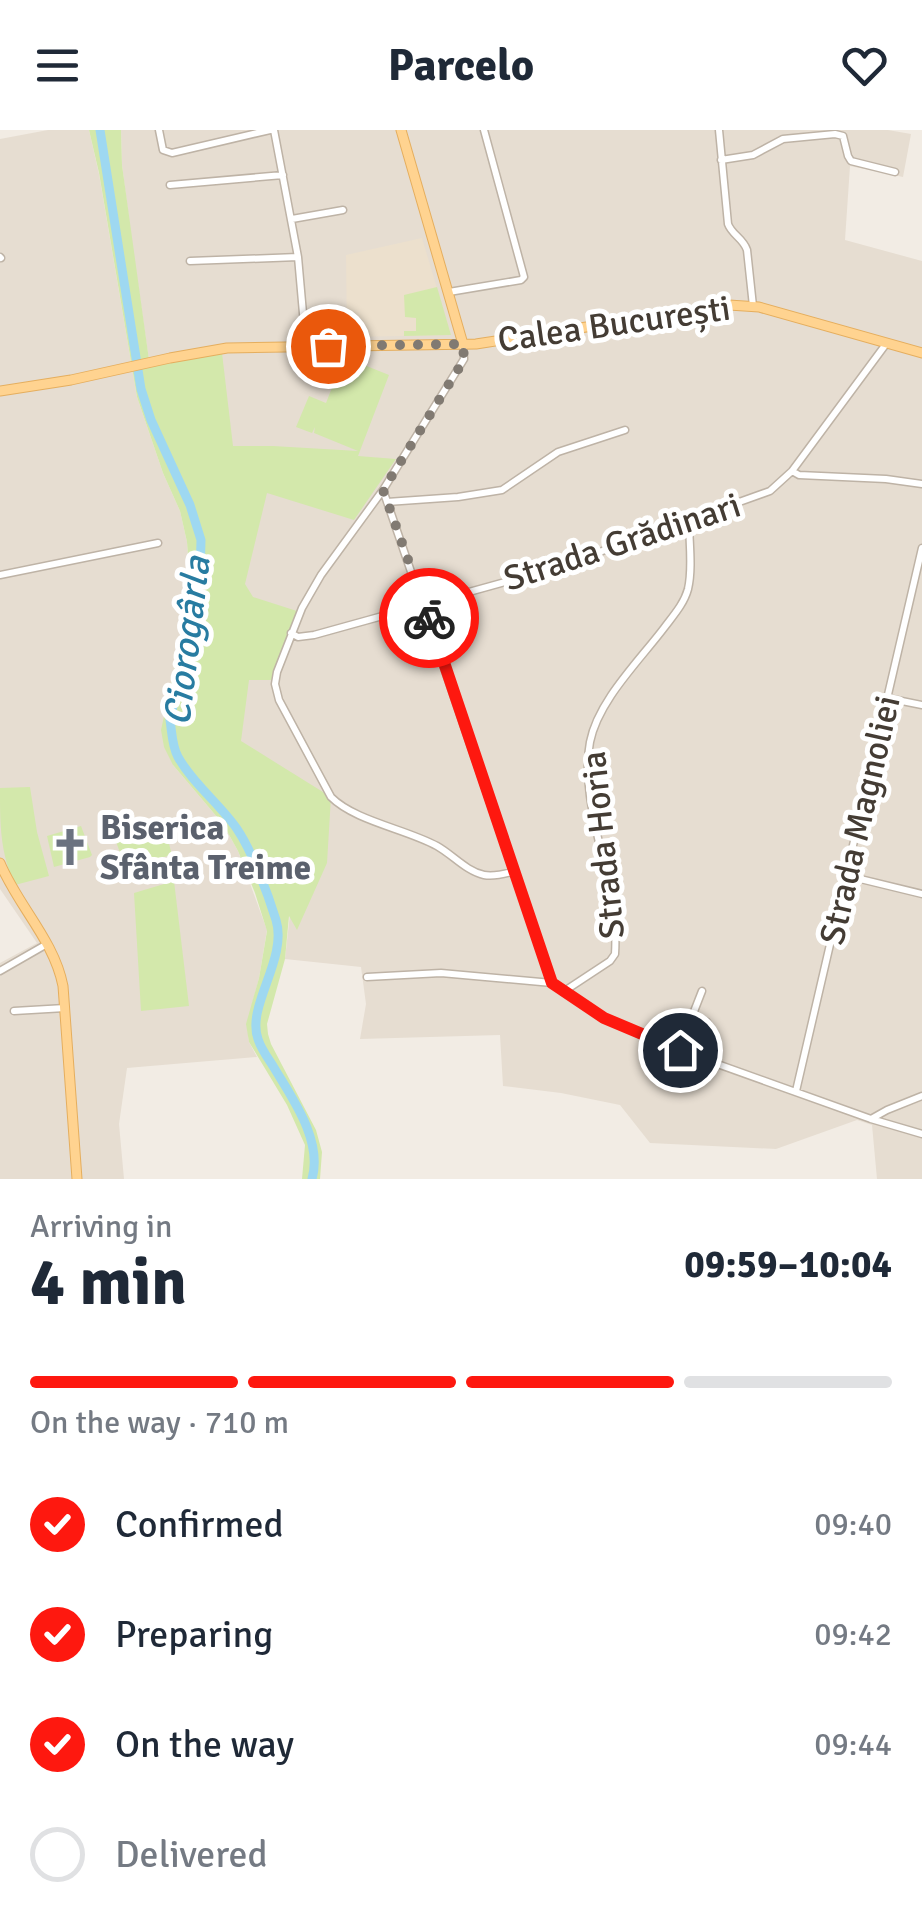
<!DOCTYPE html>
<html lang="en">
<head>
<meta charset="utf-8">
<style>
	:root { --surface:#fff; --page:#f6f6f7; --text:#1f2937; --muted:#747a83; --line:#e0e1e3; --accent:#fe180f }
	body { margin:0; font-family:Signika,sans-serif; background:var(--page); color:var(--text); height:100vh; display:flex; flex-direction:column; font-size:38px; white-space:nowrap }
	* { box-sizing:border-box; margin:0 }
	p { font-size:32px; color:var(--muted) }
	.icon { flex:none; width:55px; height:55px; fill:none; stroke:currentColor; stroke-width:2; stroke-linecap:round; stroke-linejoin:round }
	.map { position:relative; height:1049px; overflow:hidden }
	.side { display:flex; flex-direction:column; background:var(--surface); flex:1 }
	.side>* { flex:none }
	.pin { position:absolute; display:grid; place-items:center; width:85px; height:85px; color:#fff; margin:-42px; border:5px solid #fff; border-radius:50%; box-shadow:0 2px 10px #0007 }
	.courier { position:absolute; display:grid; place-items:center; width:100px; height:100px; margin:-50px; border:8px solid #fe180f; border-radius:50%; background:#fff; color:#222; box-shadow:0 2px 12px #0007 }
	.head em { font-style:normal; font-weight:700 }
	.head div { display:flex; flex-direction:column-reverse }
	.head { display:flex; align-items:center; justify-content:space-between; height:170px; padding:0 30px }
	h1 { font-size:65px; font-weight:700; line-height:75px }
	.bar { display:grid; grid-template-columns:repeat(4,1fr); gap:15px 10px; align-content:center; height:120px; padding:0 30px }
	.bar i { height:12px; border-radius:8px; background:var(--line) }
	.bar .on { background:var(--accent) }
	.bar p { grid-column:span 4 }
	ol { padding:0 30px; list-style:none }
	li { display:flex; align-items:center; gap:30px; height:110px }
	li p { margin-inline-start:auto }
	li .icon { padding:10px; border-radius:50%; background:var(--accent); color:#fff; stroke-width:4 }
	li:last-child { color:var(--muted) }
	li i { width:55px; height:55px; border:5px solid var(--line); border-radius:50% }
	header { display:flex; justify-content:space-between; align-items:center; height:130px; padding:0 30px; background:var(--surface); font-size:45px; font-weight:700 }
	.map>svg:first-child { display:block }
	.residential { fill:#e6ddd1 }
	.education { fill:#ece0cd }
	.green { fill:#d3e8ab }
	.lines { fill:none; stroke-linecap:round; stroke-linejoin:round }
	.river { stroke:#9ed8f1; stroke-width:9 }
	.minor-casing { stroke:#beb3a6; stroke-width:9 }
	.major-casing { stroke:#e5ae5e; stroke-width:11 }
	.minor { stroke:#fff; stroke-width:6 }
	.major { stroke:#ffd390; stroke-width:9 }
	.done { stroke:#817a72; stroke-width:10; stroke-dasharray:0 18 }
	.route { stroke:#fe180f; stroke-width:12 }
	.labels { text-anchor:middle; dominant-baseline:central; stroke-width:10; stroke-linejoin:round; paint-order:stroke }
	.street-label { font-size:35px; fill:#443c34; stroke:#fff }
	.worship-label { font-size:35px; font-weight:bold; fill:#5b616d; stroke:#fff; text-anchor:start }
	.water-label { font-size:38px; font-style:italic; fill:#287ca1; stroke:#fff }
</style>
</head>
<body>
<header><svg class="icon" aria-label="menu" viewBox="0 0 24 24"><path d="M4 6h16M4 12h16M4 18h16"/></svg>Parcelo<svg class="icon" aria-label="heart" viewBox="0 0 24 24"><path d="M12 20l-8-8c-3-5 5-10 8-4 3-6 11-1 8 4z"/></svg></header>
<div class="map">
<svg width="922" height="1049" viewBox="0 0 922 1049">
	<rect width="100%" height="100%" fill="#f2ece4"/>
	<path class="residential" d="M 48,0 L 89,0 L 99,44 L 137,267 L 163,343 L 180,381 L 187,412 L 189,439 L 181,508 L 173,635 L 223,694 L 238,721 L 267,800 L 259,848 L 247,894 L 249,912 L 257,927 L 127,938 L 119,994 L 124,1049 L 0,1049 L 0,833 L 37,813 L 0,759 L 0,9 Z
		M 121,0 L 888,0 L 911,4 L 903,47 L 850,36 L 845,110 L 922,131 L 922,1049 L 877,1049 L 872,995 L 857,990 L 776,1019 L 650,1013 L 620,975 L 561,963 L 503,956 L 500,905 L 360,909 L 366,874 L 361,837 L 285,829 L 290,784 L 243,677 L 212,432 L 154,265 L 132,113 L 122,35 Z"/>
	<path class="education" d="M 422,108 L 451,205 L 347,207 L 346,125 Z"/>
	<path class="green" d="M 89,0 L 121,0 L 122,35 L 150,237 L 222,223 L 233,316 L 273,316 L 358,321 L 314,303 L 315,297 L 312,303 L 296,297 L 309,266 L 326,273 L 344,227 L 389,245 L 358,326 L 396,329 L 354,390 L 267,363 L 245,454 L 253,467 L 300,482 L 276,550 L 249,550 L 241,611 L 331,667 L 327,733 L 297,800 L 289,786 L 285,829 L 267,894 L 268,904 L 271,914 L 316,1000 L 322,1022 L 320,1049 L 302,1049 L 305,1015 L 287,975 L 249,912 L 246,894 L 259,848 L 267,801 L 255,763 L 238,721 L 223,694 L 173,635 L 164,617 L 161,600 L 181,508 L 186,470 L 189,439 L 187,412 L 180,381 L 163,343 L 137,267 L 99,43 Z
		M 437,157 L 451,205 L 404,206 L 404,201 L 416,201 L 416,188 L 405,187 L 404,165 Z
		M 30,657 L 37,702 L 49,746 L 15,755 C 0,722 0,695 0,658 Z
		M 163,691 L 172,725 L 125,737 L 113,703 Z
		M 81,696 L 92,725 L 90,727 L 54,737 L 47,706 Z
		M 174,751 L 189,876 L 141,881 L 134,763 Z"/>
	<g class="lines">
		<path class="river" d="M 100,0 L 141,259 L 151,290 L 190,375 L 201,410 L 200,448 L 170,590 C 172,603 172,616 178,627 C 193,654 220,674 237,699 C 252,721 268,764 276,790 C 288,829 246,876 258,909 C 261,919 268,928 273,936 C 292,968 323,1010 312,1049"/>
		<g class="minor-casing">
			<path id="minor" d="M 159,0 L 163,20 L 172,23 L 270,0
				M 274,0 L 298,127 L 306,217
				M 719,0 L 728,94 C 732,105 743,108 747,120 L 753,176
				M 843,6 L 848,26 L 851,31 L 895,42
				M 721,30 L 753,25 L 783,9 L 835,4 L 843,6
				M 170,55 L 283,45
				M 292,89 L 343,80
				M 0,127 L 1,128
				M 190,131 L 298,127
				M 449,162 L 521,150 L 524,147 L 484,0
				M 463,215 L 464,229 L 383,360 L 321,445 L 302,478 L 277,542 L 275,554 L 279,570 L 331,667 C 355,691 406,699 437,716 C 453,725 466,741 484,745 C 494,747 505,744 515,741
				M 792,341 L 799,345 L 886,349 L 922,354
				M 383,360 L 552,853 L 605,888 L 656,912 L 871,989 L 922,1004
				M 387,372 L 458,367 L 502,360 L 558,322 L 625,300
				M 0,445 L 158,413
				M 291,503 L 298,507 L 314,505 L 552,439 L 770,361 L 792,341 L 886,214
				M 887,568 L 922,575
				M 848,746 L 922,764
				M 0,841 L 47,814
				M 367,847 L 441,843 L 552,853
				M 563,862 L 610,831 L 615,824 C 620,756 578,676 590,612 C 598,571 639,531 664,498 C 673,486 684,474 688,459 C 693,438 689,412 689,391
				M 14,881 L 65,878
				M 692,887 L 707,892
				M 679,920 L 702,861
				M 796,961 L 922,418
				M 871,989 L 887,980 L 922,966"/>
		</g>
		<g class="major-casing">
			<path id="major" d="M 401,0 L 463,214
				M 0,261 L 71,250 L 170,228 L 227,218 L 476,214 L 729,175 L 759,177 L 922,223
				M 0,733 C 18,776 54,810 63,856 L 77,1049"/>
		</g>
		<use href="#minor" class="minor"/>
		<use href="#major" class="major"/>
	</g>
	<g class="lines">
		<path class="done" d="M 328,216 L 463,214 L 464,230 L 383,360 L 429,488"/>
		<path class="route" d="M 429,488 L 552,853 L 604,888 L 680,920"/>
	</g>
	<defs>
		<g id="church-bare" transform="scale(3)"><path d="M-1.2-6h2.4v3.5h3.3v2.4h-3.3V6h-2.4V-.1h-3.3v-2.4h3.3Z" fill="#6b7280" stroke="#fff" stroke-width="2.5" paint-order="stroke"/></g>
	</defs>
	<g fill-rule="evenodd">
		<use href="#church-bare" x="70" y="717"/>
	</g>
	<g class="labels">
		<g class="street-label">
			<text transform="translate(614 194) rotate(-8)">Calea București</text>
			<text transform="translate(622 412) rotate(-18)">Strada Grădinari</text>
			<text transform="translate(860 690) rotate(-77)">Strada Magnoliei</text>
			<text transform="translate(603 715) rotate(-96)">Strada Horia</text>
		</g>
		<g class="worship-label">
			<text x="100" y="697">Biserica<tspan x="100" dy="40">Sfânta Treime</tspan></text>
		</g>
		<g class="water-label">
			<text transform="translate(187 511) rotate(-83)">Ciorogârla</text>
		</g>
	</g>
</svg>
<div class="pin" style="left:328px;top:216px;background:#ea580c"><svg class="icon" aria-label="bag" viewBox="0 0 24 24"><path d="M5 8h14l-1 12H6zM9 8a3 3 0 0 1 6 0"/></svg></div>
<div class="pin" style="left:680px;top:920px;background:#1f2937"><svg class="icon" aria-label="home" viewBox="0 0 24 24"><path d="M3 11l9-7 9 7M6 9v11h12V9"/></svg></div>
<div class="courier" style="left:429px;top:488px"><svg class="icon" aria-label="bike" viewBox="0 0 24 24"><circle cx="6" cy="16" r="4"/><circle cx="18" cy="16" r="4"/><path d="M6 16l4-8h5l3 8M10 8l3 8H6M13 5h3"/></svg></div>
</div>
<section class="side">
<div class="head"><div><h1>4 min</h1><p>Arriving in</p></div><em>09:59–10:04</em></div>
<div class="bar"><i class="on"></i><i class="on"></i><i class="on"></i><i></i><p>On the way · 710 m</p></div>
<ol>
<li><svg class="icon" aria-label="check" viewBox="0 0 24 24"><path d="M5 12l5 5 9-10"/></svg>Confirmed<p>09:40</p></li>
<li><svg class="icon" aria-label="check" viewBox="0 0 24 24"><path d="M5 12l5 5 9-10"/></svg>Preparing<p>09:42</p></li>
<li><svg class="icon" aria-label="check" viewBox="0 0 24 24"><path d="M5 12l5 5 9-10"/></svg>On the way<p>09:44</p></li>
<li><i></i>Delivered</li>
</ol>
</section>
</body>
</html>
